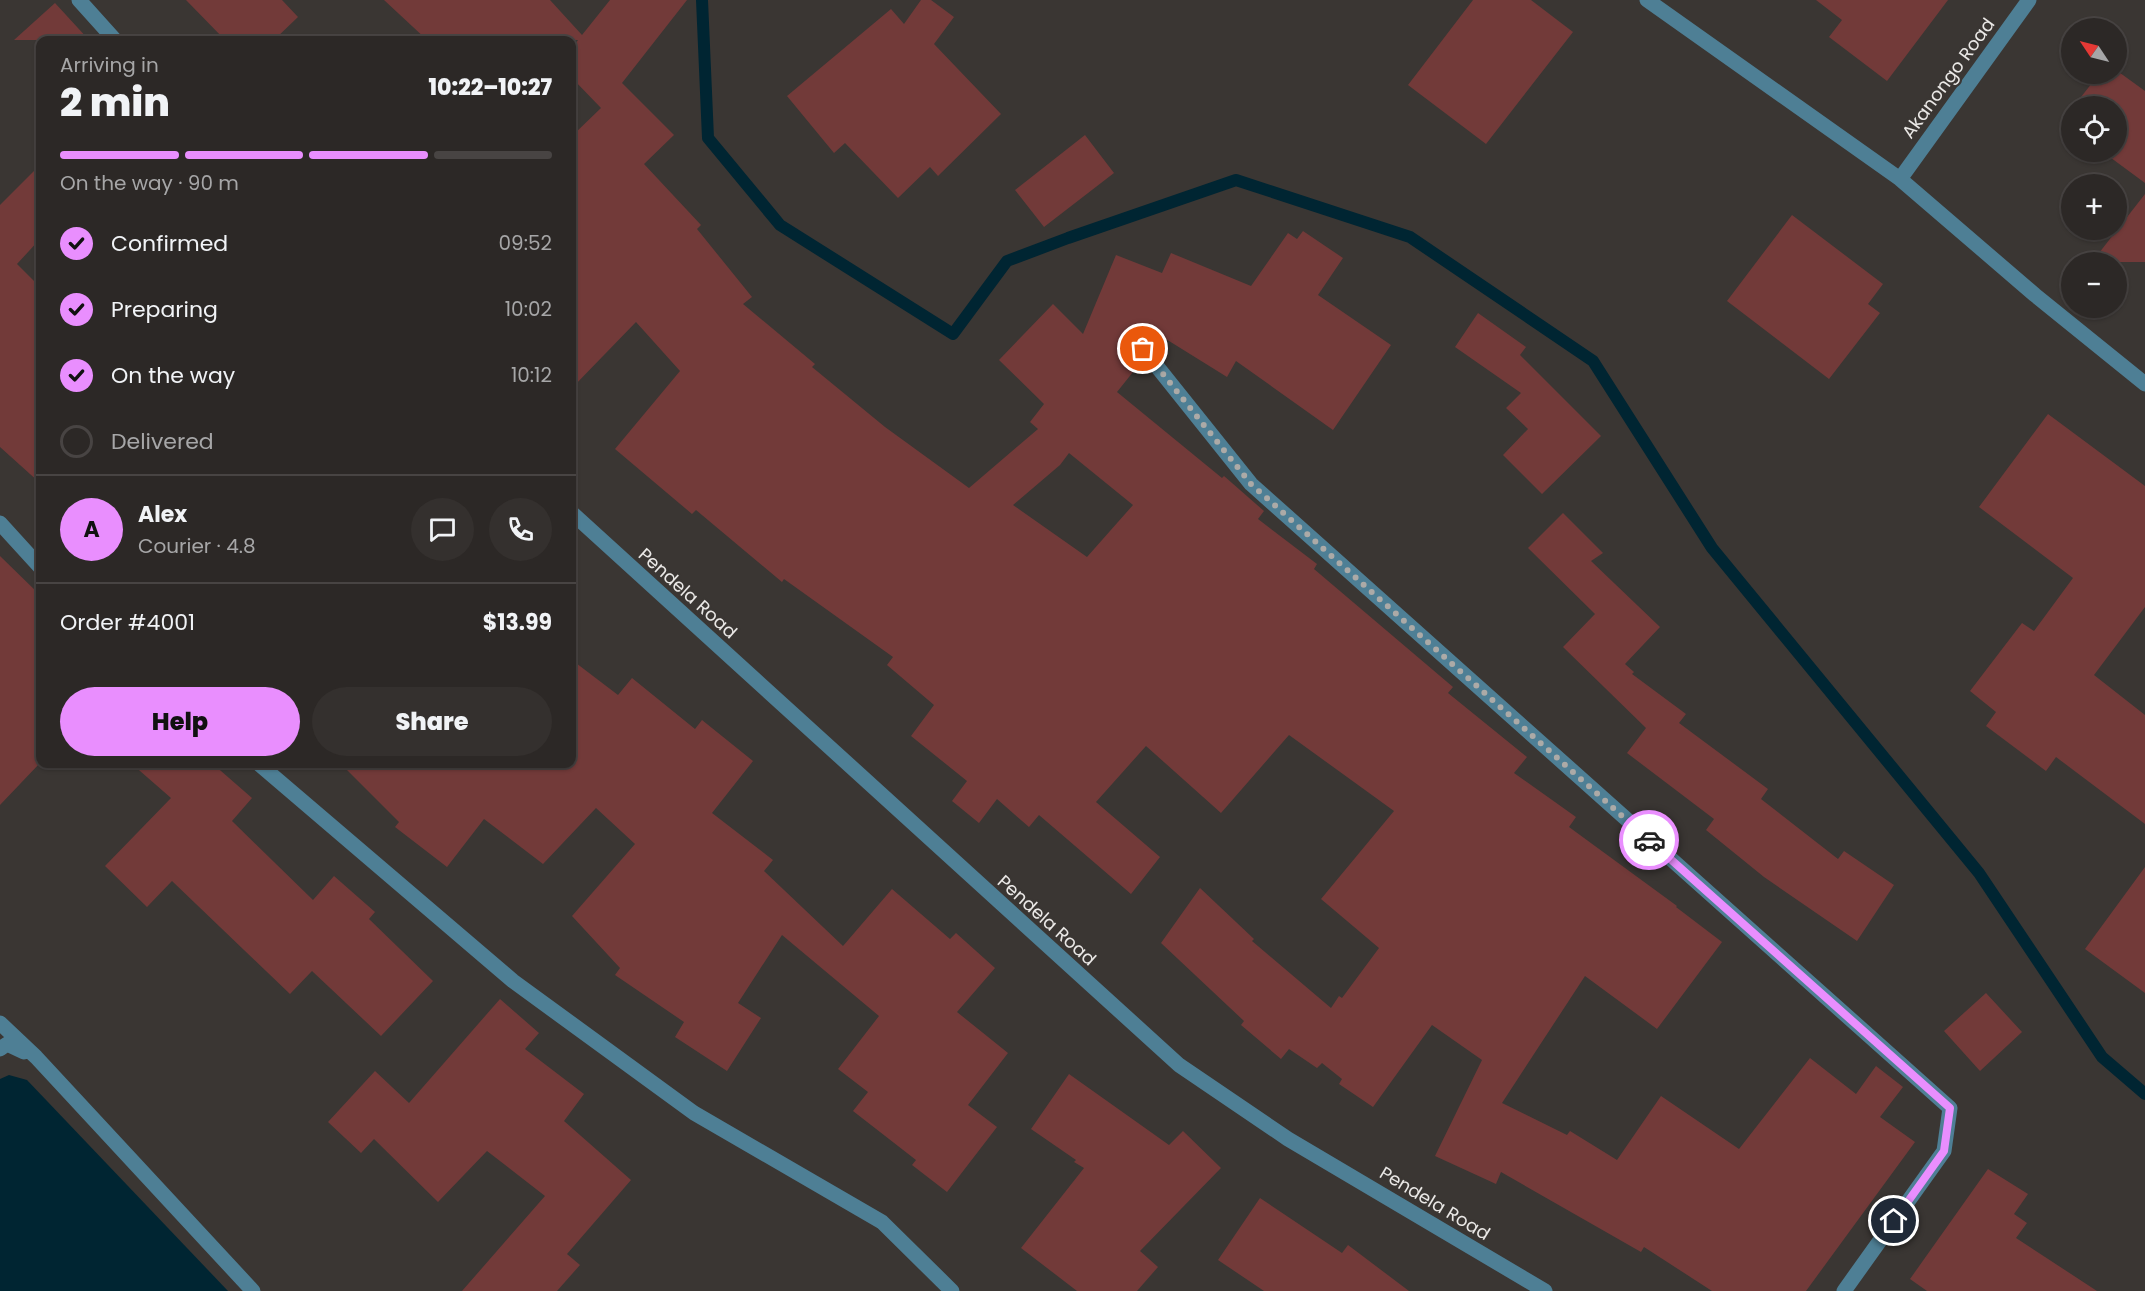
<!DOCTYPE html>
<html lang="en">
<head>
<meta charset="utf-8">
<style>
	:root { --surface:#2c2826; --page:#34302e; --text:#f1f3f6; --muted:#a6a6a7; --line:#484443; --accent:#e98efe }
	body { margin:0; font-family:Poppins,sans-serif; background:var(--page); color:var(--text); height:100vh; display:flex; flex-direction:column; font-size:22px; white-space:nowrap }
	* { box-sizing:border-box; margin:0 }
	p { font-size:20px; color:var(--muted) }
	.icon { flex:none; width:33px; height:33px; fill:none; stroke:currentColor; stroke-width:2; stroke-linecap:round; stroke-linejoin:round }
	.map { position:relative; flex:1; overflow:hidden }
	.sheet { position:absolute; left:36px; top:36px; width:540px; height:732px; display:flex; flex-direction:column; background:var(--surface); border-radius:12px; box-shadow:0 2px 4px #0004,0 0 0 2px var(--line) }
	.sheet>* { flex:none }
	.needle { width:39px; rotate:305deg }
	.controls { position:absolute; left:2061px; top:18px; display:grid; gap:12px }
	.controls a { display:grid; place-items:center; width:66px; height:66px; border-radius:50%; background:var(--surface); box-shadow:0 2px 4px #0004,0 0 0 2px var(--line); font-size:30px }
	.pin { position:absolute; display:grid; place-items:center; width:51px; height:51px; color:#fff; margin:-26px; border:3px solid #fff; border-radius:50%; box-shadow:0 2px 6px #0007 }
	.courier { position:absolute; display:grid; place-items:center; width:60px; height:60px; margin:-30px; border:4px solid #e98efe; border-radius:50%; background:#fff; color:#222; box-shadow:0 2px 8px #0007 }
	.headline em { font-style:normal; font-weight:800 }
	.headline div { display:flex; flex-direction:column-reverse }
	.headline { display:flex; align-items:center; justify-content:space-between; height:102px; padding:0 24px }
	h1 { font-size:39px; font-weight:800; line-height:45px }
	.bar { display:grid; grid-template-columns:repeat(4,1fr); gap:9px 6px; align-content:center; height:72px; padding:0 24px }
	.bar i { height:8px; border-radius:4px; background:var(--line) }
	.bar .current { background:var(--accent) }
	.bar p { grid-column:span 4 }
	.line { display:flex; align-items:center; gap:15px; padding:0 24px; border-top:2px solid var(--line) }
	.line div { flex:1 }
	.round { display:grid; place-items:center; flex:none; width:63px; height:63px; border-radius:32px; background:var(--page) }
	ol { padding:0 24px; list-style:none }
	li { display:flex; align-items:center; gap:18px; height:66px }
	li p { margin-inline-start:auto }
	li .icon { padding:6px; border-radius:50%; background:var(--accent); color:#111; stroke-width:4 }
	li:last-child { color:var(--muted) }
	li i { width:33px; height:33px; border:3px solid var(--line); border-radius:50% }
	.button { display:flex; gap:12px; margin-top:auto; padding:12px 24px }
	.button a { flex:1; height:69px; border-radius:36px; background:var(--accent); color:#111; font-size:24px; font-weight:800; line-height:69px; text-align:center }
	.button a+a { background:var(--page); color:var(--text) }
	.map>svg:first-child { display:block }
	.water { fill:#002532 }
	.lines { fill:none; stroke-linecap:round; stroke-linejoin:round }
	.stream { stroke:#002532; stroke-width:12 }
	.building { fill:#723a39; fill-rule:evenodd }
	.minor { stroke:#4e7f95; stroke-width:15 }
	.done { stroke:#acaaa7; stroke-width:6; stroke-dasharray:0 10.8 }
	.route { stroke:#e98efe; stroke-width:8 }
	.labels { text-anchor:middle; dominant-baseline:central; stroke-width:4.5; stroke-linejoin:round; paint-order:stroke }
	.street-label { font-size:18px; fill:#eae8e6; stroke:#3a3633 }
</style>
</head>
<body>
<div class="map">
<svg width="2145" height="1291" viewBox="0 0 2145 1291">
	<rect width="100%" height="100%" fill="#3a3633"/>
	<path class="water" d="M 9,1075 L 27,1080 L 228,1291 L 0,1291 L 0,1079 Z"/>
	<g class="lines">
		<path class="stream" d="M 702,0 L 708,138 L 780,225 L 953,334 L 1007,261 L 1068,238 L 1236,180 L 1410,237 L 1593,361 L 1712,548 L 1979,873 L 2102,1057 L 2145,1094"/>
	</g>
	<path class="building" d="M 186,0 L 282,0 L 298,17 L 274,40 L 225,40 Z
		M 384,0 L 550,0 L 582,35 L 610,0 L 687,0 L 622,83 L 674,135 L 644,164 L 701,225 L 697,229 L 752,297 L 743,304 L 815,364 L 812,367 L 885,427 L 969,488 L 1038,429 L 1030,422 L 1044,404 L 999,360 L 1053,304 L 1083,334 L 1116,255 L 1162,273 L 1171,253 L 1251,286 L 1288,233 L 1297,239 L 1303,231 L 1343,258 L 1318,295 L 1391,345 L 1333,430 L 1236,361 L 1227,377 L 1161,336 L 1153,346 L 1146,340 L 1137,342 L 1134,351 L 1141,362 L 1117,392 L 1222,478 L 1224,476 L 1264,511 L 1258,519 L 1317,564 L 1314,569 L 1453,687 L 1448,693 L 1527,757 L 1514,773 L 1576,817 L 1569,827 L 1677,906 L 1676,907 L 1722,942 L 1657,1029 L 1585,976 L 1502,1103 L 1567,1135 L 1570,1131 L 1617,1160 L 1661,1096 L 1739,1149 L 1810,1058 L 1856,1094 L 1876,1066 L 1903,1087 L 1880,1117 L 1915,1142 L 1806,1291 L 1712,1291 L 1644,1247 L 1641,1252 L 1501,1172 L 1496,1184 L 1435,1156 L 1482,1060 L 1432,1025 L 1373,1107 L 1339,1084 L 1342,1079 L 1322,1063 L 1317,1068 L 1289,1049 L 1281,1059 L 1241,1025 L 1244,1021 L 1161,943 L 1200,888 L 1254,939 L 1252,941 L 1331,1008 L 1339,996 L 1342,998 L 1379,948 L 1321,899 L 1394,811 L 1289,735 L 1221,813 L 1146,746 L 1096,802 L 1160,857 L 1131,894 L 1039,815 L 1029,827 L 997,799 L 979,823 L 952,801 L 967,781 L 911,736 L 934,705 L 887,665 L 893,657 L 784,579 L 782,582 L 696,510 L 692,514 L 615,449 L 680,371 L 636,322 L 572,388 L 572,136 L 601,108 L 572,78 L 572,49 L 578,40 L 427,40 ZM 1069,453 L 1133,505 L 1087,557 L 1013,505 L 1060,465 Z
		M 921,0 L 931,0 L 954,17 L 934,44 L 1001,114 L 938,176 L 930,167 L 898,198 L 845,143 L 834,153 L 787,96 L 891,9 L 904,24 Z
		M 1473,0 L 1531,0 L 1573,32 L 1486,144 L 1408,85 Z
		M 1816,0 L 1948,0 L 1887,81 L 1829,37 L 1842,20 Z
		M 55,3 L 89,40 L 14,40 Z
		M 2116,70 L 2145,91 L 2145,183 L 2103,152 L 2116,152 L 2116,106 L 2074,106 L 2099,74 L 2116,74 Z
		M 1085,135 L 1114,173 L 1044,227 L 1015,190 Z
		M 40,165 L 40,239 L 17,264 L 40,287 L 40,483 L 0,447 L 0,205 Z
		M 2145,194 L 2145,262 L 2092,262 Z
		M 1792,215 L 1883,284 L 1868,304 L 1880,313 L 1829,379 L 1727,301 Z
		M 1478,313 L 1526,347 L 1520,355 L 1601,436 L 1542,494 L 1503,455 L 1528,429 L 1506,408 L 1521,393 L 1455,347 Z
		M 2048,414 L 2145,486 L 2145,607 L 2094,675 L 2145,715 L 2145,824 L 2056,757 L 2046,771 L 1986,726 L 1996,712 L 1970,691 L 2022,623 L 2034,631 L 2073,578 L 1979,507 Z
		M 1563,513 L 1603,553 L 1591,561 L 1660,627 L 1625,664 L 1634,672 L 1632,674 L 1686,714 L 1679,723 L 1768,789 L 1761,799 L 1838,859 L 1844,851 L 1894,885 L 1857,941 L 1764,877 L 1706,830 L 1714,819 L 1627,753 L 1646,728 L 1563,647 L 1595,614 L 1528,548 Z
		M 0,556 L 40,595 L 40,763 L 0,805 Z
		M 572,660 L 618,695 L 632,678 L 695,729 L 702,720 L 753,761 L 712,813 L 773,860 L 764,871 L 843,946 L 892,889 L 950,939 L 956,933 L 995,968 L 957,1012 L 1008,1053 L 968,1105 L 997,1127 L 947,1192 L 912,1165 L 916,1160 L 853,1111 L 868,1092 L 838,1069 L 879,1016 L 782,935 L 738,1003 L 761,1018 L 727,1071 L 675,1037 L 684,1022 L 615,975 L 620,968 L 572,916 L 635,844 L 596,808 L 543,864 L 484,819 L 447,867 L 395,827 L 399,822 L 341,764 L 572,764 Z
		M 132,764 L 213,764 L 252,798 L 232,821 L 313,900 L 334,876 L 375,912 L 369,919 L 433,981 L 381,1036 L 312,971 L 290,994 L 172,881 L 147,907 L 105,866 L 171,798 Z
		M 2145,867 L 2145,993 L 2085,949 Z
		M 1986,993 L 2022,1032 L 1980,1071 L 1944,1031 Z
		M 500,999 L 539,1033 L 525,1049 L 584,1094 L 564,1121 L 631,1180 L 567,1254 L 580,1265 L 557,1291 L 462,1291 L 545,1196 L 487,1151 L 438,1202 L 374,1139 L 361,1153 L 328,1122 L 375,1071 L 409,1103 Z
		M 1069,1074 L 1169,1145 L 1183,1131 L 1221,1168 L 1140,1251 L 1158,1267 L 1137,1291 L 1077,1291 L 1021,1248 L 1084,1168 L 1074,1162 L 1076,1160 L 1031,1129 Z
		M 1988,1169 L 2028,1194 L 2014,1214 L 2027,1223 L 2016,1238 L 2097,1291 L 1927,1291 L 1910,1279 Z
		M 1260,1198 L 1342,1253 L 1348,1245 L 1409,1291 L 1264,1291 L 1218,1260 Z"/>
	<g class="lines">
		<path class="minor" d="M 79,0 L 115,40
			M 1647,0 L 1900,179 L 2035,295 L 2145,384
			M 1900,179 L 2029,0
			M 1143,349 L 1251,484 L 1950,1108 L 1944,1151 L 1844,1291
			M 572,513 L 1179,1065 L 1288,1139 L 1545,1291
			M 0,523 L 40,567
			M 259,764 L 513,981 L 694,1113 L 882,1222 L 952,1291
			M 0,1023 L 36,1057 L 253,1291
			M 0,1049 L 7,1044 L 24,1052"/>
	</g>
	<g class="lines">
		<path class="done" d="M 1143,349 L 1251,484 L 1649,840"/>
		<path class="route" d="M 1649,840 L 1950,1108 L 1944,1151 L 1894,1221"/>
	</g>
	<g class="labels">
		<g class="street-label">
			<text transform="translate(1948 78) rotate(-54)">Akanongo Road</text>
			<text transform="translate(688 593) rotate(42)">Pendela Road</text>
			<text transform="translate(1047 920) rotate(42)">Pendela Road</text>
			<text transform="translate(1435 1203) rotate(31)">Pendela Road</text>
		</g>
	</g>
</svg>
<div class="controls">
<a><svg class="needle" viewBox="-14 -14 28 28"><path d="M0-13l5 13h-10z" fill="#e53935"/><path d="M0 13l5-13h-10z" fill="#a6a6a7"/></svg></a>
<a><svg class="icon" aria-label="locate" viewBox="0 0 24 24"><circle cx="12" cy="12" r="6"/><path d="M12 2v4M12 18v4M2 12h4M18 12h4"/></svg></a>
<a>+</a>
<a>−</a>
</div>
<div class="pin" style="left:1143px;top:349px;background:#ea580c"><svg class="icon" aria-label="bag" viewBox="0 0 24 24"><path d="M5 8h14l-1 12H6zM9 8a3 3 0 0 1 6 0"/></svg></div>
<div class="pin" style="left:1894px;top:1221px;background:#1f2937"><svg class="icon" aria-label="home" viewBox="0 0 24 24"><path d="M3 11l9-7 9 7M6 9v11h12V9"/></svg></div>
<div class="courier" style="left:1649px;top:840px"><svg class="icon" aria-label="car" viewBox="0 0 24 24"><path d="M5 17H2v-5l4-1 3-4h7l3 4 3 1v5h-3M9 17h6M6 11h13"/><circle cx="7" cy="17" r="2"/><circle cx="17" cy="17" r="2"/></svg></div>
<section class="sheet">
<div class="headline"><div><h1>2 min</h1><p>Arriving in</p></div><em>10:22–10:27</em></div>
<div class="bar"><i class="current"></i><i class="current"></i><i class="current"></i><i></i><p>On the way · 90 m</p></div>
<ol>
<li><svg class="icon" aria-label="check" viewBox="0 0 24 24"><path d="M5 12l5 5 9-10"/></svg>Confirmed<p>09:52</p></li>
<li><svg class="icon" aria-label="check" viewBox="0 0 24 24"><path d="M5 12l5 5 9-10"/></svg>Preparing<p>10:02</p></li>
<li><svg class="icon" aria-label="check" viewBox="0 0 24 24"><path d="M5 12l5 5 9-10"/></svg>On the way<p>10:12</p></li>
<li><i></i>Delivered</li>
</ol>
<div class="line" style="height:108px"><b class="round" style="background:var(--accent);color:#111">A</b><div><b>Alex</b><p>Courier · 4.8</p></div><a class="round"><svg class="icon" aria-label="chat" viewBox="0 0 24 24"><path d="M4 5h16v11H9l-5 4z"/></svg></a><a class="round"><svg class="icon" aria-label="phone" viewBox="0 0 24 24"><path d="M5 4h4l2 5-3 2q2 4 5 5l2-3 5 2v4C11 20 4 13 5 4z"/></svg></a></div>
<div class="line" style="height:78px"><div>Order #4001</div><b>$13.99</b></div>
<div class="button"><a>Help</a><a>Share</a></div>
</section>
</div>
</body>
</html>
